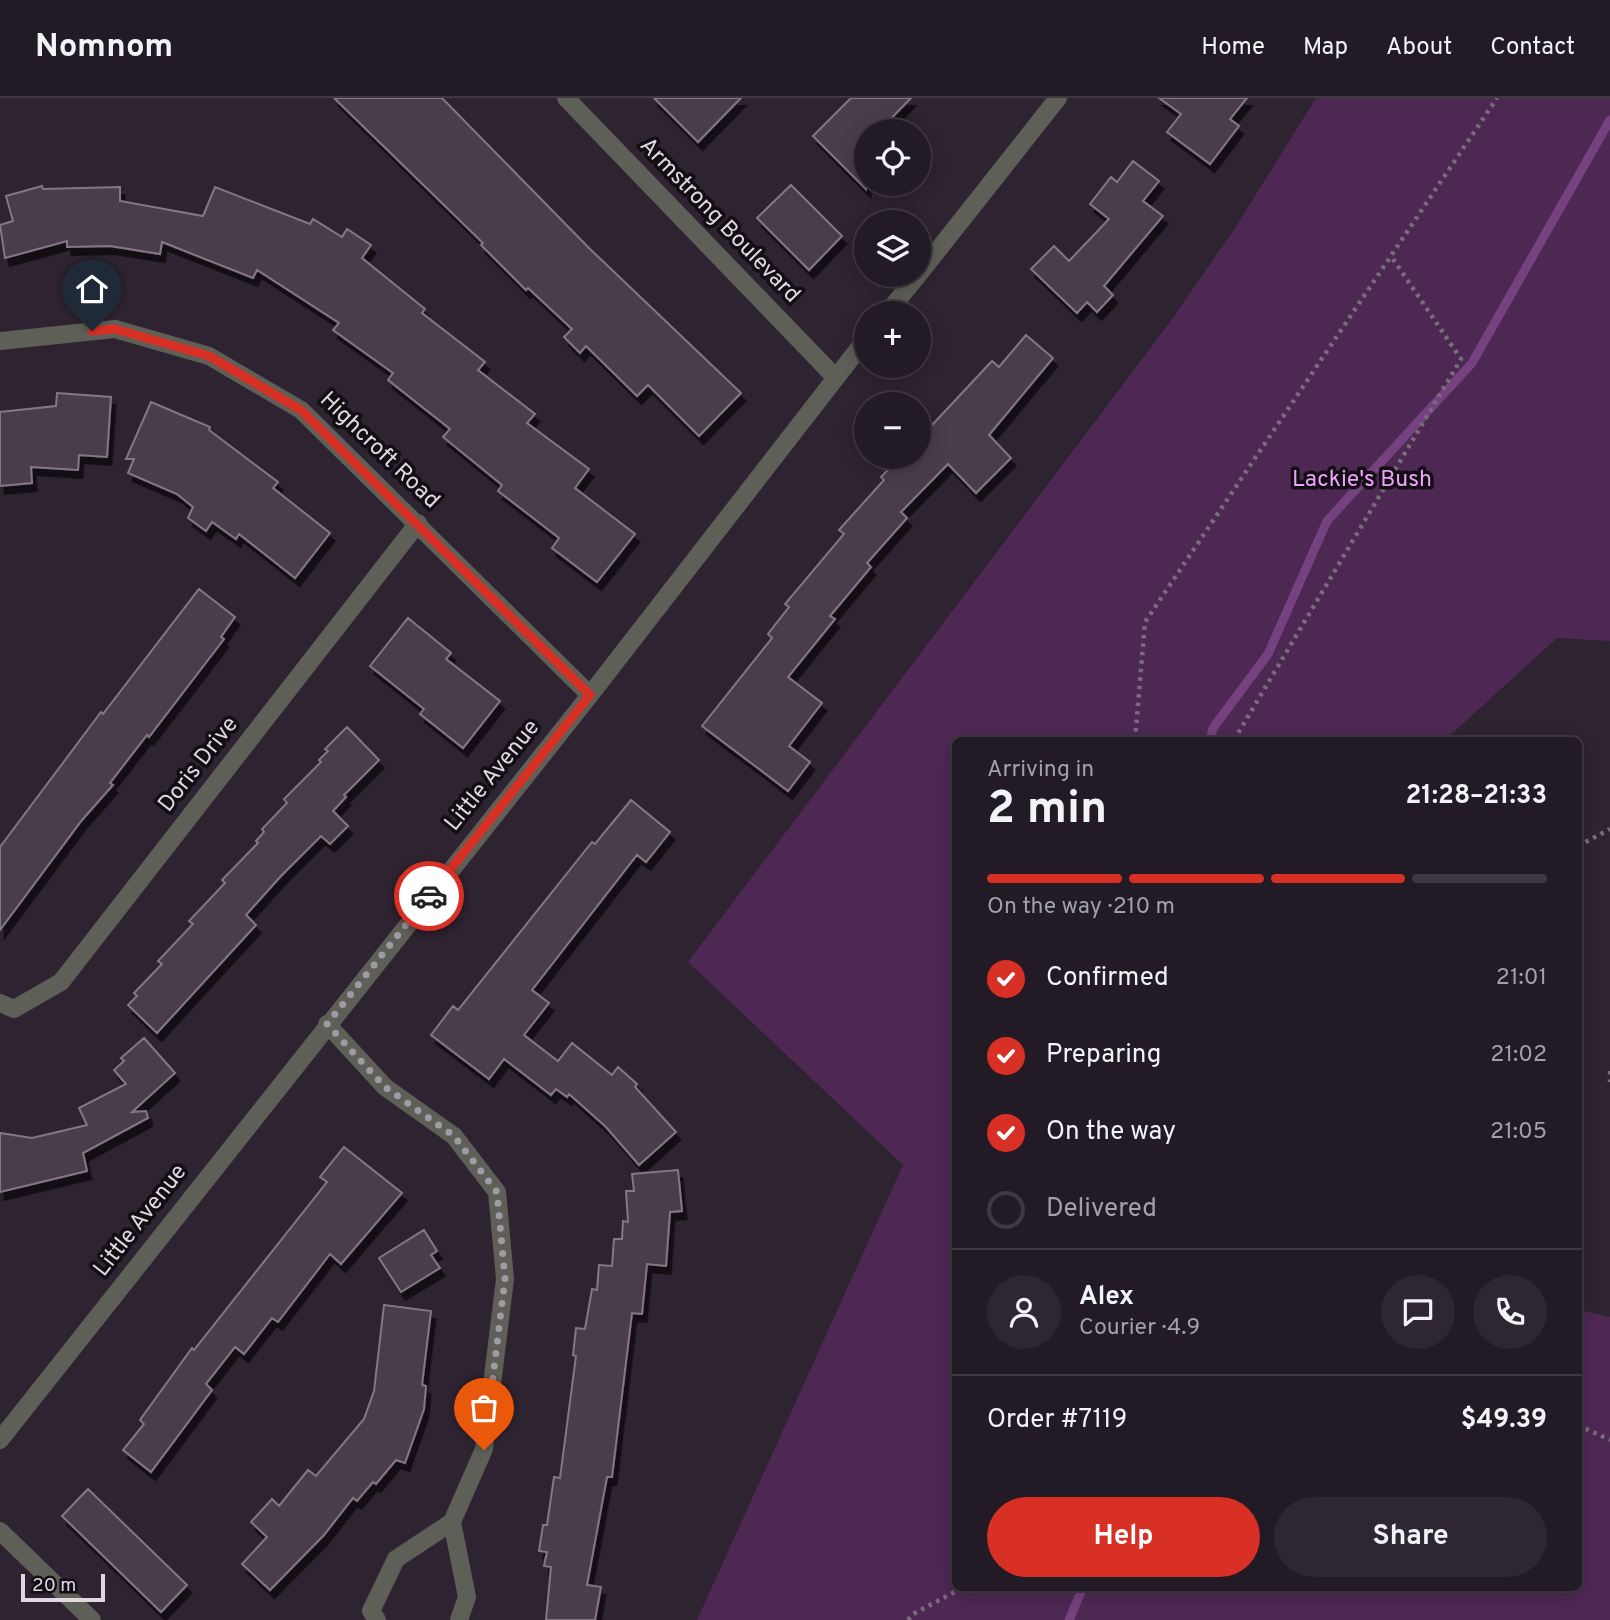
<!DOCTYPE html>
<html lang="en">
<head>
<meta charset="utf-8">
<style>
	:root { --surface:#221a24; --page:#2e2731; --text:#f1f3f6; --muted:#a2a1a6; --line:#3f3841; --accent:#d93025 }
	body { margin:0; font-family:Overpass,sans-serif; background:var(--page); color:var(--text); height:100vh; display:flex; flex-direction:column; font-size:26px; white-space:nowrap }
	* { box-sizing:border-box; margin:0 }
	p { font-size:23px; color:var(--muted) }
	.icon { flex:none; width:38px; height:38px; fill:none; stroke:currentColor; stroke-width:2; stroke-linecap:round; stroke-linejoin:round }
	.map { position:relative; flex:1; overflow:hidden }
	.panel { position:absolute; left:952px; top:639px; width:630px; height:854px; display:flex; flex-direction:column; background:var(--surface); border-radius:10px; box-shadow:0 4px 18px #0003,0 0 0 2px var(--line) }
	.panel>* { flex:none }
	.controls { position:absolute; left:854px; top:21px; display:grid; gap:14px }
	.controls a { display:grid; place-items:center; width:77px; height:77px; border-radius:50%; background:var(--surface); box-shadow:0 4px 18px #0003,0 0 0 2px var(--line); font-size:35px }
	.scale { position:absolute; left:21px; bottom:18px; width:84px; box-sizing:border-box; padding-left:7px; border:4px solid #dfd8e1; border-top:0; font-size:19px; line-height:24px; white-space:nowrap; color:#dfd8e1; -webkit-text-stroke:5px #130e14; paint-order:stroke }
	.pin { position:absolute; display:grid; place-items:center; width:60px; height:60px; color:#fff; margin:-72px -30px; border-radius:50% 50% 50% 0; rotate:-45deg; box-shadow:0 0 7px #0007 }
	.pin .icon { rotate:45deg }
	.courier { position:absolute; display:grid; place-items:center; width:70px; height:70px; margin:-35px; border:5px solid #d93025; border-radius:50%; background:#fff; color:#222; box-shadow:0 2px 9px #0007 }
	.head em { font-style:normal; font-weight:700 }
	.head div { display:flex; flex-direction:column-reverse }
	.head { display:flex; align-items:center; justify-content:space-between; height:119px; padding:0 35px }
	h1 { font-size:46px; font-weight:700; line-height:52px }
	.bar { display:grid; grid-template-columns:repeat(4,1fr); gap:10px 7px; align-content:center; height:84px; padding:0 35px }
	.bar i { height:9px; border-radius:5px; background:var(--line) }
	.bar .selected { background:var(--accent) }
	.bar p { grid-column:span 4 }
	.line { display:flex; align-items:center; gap:18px; padding:0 35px; border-top:2px solid var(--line) }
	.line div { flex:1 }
	.round { display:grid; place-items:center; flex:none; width:74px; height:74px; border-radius:37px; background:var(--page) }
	ol { padding:0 35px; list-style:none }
	li { display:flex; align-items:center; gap:21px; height:77px }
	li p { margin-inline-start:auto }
	li .icon { padding:7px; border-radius:50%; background:var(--accent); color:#fff; stroke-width:4 }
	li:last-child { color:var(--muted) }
	li i { width:38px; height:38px; border:4px solid var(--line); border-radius:50% }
	.primary-button { display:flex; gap:14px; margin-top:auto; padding:14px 35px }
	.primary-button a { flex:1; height:80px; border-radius:42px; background:var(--accent); color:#fff; font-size:28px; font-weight:700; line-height:80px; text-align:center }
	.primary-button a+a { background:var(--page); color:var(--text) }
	header { display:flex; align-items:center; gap:42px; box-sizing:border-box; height:98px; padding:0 35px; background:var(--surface); border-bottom:2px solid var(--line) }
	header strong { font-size:33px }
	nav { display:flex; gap:38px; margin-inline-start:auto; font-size:24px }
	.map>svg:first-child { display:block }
	.green { fill:#4d2853 }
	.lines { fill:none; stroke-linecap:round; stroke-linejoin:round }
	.stream { stroke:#76417f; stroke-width:9 }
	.building { fill:#483c4a; stroke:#847686; stroke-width:2; filter:url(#shadow) }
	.path { stroke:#776e79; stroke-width:4.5; stroke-dasharray:3.5 5; stroke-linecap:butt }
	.minor { stroke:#5e5f57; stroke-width:18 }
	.done { stroke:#a199a3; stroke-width:7; stroke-dasharray:0 12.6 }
	.route { stroke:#d93025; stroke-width:9 }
	.labels { text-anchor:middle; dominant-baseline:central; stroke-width:7; stroke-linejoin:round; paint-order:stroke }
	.street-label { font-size:23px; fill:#dfd8e1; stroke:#130e14 }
	.park-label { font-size:23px; fill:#eea2fb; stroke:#130e14 }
</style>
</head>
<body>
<header>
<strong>Nomnom</strong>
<nav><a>Home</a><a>Map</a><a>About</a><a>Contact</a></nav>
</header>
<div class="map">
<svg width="1610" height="1522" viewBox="0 0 1610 1522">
	<defs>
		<filter id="shadow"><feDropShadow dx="4.5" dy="8" stdDeviation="0" flood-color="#0009"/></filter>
	</defs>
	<rect width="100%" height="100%" fill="#2e2330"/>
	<path class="green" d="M 1316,0 L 1610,0 L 1610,543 L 1557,540 L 1445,642 L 956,642 L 956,1489 L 1578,1489 L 1579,1212 L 1610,1219 L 1610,1522 L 697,1522 L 903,1067 L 688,864 L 1170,224 L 1235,130 Z"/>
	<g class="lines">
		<path class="stream" d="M 1210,642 L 1213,630 L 1268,556 L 1327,423 L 1472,265 L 1610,22
			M 1069,1522 L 1083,1489"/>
	</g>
	<path class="building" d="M 334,0 L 442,0 L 589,150 L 741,295 L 699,338 L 648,287 L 637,298 L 586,248 L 580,255 L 564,239 L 572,231 L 528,190 L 526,192 L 481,147 L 483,145 Z
		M 654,0 L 741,0 L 698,44 Z
		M 851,0 L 911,0 L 879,33 L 866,33 L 866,91 L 813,38 Z
		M 1159,0 L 1247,0 L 1230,21 L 1239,28 L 1210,66 L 1167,34 L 1181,16 Z
		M 1133,63 L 1159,83 L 1143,103 L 1163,118 L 1104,188 L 1113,197 L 1097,214 L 1087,204 L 1077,215 L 1031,171 L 1054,148 L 1069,163 L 1109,121 L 1090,106 L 1111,79 L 1117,84 Z
		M 791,87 L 842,138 L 809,172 L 757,120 Z
		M 42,88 L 43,91 L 120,89 L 120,103 L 203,118 L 215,89 L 310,126 L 313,121 L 342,139 L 347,131 L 371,147 L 362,160 L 425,211 L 422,215 L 485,264 L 478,272 L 535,316 L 527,325 L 589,371 L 575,390 L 635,436 L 597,484 L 552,450 L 559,440 L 498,393 L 502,387 L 443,339 L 450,331 L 388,282 L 393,275 L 333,232 L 339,225 L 257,172 L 253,180 L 162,144 L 160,156 L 110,148 L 67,149 L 67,143 L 5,160 L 0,127 L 13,123 L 6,98 Z
		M 1026,237 L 1053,260 L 989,337 L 1011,360 L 976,395 L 948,366 L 901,414 L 907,420 L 867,465 L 871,469 L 830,518 L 835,521 L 788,579 L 822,605 L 789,648 L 810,664 L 788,693 L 702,628 L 772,540 L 768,536 L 789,509 L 785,506 L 844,436 L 839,432 L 884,382 L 881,379 L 900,359 L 919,359 L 919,341 L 992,263 L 999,269 Z
		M 57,295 L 111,299 L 107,359 L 79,357 L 78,372 L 31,369 L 32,385 L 0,388 L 0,314 L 56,308 Z
		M 151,304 L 210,329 L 209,332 L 278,384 L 273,390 L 330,435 L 295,480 L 239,436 L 236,441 L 212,424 L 206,433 L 188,420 L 193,409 L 177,396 L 128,375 L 134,361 L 126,361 Z
		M 199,491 L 235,519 L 221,539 L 224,541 L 149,639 L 147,637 L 110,685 L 113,687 L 82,722 L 0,832 L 0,749 L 101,614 L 103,616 Z
		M 408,520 L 451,555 L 446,561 L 500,603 L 463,650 L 420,616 L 424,611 L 370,568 Z
		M 347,629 L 379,662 L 344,697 L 346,699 L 333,713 L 348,728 L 330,746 L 321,738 L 280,779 L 246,817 L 256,827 L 157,935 L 128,907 L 137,898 L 134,895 L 162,866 L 158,863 L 193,826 L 189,823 L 225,785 L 222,782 L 258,745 L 256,743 L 264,734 L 262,731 L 287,705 L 284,701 L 321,664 L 319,662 L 328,653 L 325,651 Z
		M 631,702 L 670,734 L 646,764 L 637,757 L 532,892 L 549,905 L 524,937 L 558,963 L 572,945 L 612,977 L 618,969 L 637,986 L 635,989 L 676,1034 L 639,1067 L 606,1029 L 569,996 L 567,999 L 556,991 L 551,997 L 504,961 L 489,981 L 431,937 L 453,908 L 458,912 L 592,744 L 595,746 Z
		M 144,940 L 175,975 L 132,1014 L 146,1013 L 148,1020 L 83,1055 L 87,1073 L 0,1094 L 0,1035 L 32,1040 L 87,1027 L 79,1010 L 126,986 L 114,972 L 124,963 L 121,960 Z
		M 344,1049 L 402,1095 L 341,1166 L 330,1156 L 278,1224 L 272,1220 L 244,1256 L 235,1249 L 206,1286 L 212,1292 L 151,1374 L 123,1352 L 144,1326 L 140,1322 L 192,1250 L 194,1252 L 327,1084 L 320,1079 Z
		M 678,1072 L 682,1113 L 670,1114 L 666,1168 L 647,1166 L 642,1216 L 632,1215 L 612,1379 L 607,1379 L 587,1487 L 601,1489 L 595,1522 L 546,1522 L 551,1469 L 544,1468 L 547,1454 L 539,1453 L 543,1427 L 547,1427 L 554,1379 L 560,1380 L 576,1258 L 573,1257 L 576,1230 L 585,1231 L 592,1191 L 597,1192 L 599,1167 L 612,1168 L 614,1141 L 622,1141 L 623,1123 L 628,1124 L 626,1093 L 634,1093 L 632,1076 Z
		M 424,1132 L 437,1153 L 431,1157 L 440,1170 L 401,1194 L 379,1160 Z
		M 384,1207 L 431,1213 L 422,1287 L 426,1288 L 424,1311 L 405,1365 L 396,1362 L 376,1386 L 373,1384 L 357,1403 L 353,1400 L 324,1437 L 270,1492 L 242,1466 L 267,1439 L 251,1424 L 272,1401 L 279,1408 L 308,1372 L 316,1378 L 364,1321 L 374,1293 Z
		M 88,1391 L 187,1487 L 161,1514 L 62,1418 Z"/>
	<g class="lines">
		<path class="path" d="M 1135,642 L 1145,524 L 1497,0
			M 1234,642 L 1461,261 L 1391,158
			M 1578,748 L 1610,731
			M 1610,973 L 1610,984
			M 1578,1327 L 1610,1342
			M 908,1522 L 913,1516 L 964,1489"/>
		<path class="minor" d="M 566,0 L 835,279
			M 919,176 L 1058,0
			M 887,215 L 918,177
			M 0,243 L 115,231 L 209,258 L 301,312 L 590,597
			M 0,905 L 14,911 L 61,884 L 418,425
			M 327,926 L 385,989 L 454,1038 L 497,1094 L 505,1181 L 484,1351 L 452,1424 L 396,1461 L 371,1513 L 377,1522
			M 0,1342 L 590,597 L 866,241
			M 452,1424 L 467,1499 L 459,1522
			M 0,1433 L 92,1522"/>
	</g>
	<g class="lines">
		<path class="done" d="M 429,798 L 327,926 L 385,989 L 454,1038 L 497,1094 L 505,1181 L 484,1352"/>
		<path class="route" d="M 92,233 L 115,231 L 209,258 L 301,312 L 590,597 L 429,798"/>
	</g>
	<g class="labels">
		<g class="street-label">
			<text transform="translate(719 123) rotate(46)">Armstrong Boulevard</text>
			<text transform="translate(379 353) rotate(44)">Highcroft Road</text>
			<text transform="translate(199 667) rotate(-52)">Doris Drive</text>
			<text transform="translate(493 678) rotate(-51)">Little Avenue</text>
			<text transform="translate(141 1123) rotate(-52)">Little Avenue</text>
		</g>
		<g class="park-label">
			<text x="1362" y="382">Lackie's Bush</text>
		</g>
	</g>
</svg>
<div class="controls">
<a><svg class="icon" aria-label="locate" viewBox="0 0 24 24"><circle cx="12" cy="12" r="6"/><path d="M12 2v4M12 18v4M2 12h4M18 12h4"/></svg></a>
<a><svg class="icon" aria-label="layers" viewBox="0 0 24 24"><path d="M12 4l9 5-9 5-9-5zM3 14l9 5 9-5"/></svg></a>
<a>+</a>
<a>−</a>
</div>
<div class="scale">20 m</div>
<div class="pin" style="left:484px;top:1352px;background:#ea580c"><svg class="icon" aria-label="bag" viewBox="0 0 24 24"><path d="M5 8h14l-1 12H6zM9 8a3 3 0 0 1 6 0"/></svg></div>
<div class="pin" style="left:92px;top:233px;background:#1f2937"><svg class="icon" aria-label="home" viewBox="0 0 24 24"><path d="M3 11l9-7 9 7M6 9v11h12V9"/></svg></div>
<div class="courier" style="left:429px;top:798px"><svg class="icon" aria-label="car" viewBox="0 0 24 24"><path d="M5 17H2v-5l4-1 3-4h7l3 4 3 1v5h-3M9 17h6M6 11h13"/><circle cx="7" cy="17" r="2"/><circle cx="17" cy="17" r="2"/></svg></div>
<section class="panel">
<div class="head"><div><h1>2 min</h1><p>Arriving in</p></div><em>21:28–21:33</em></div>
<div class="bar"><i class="selected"></i><i class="selected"></i><i class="selected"></i><i></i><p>On the way · 210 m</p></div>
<ol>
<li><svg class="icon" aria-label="check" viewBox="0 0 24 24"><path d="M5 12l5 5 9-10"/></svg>Confirmed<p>21:01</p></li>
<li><svg class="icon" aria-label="check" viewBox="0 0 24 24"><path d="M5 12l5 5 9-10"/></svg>Preparing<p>21:02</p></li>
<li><svg class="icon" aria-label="check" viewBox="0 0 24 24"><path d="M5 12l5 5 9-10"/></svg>On the way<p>21:05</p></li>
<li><i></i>Delivered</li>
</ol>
<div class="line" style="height:126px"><a class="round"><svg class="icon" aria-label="person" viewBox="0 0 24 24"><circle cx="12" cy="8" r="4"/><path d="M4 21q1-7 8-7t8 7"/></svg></a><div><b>Alex</b><p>Courier · 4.9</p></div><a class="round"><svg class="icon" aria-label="chat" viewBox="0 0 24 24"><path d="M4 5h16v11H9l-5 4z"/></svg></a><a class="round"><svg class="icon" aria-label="phone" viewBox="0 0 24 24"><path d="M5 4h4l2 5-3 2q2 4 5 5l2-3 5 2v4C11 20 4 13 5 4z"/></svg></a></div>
<div class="line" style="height:91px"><div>Order #7119</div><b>$49.39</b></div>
<div class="primary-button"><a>Help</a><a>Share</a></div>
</section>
</div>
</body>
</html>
